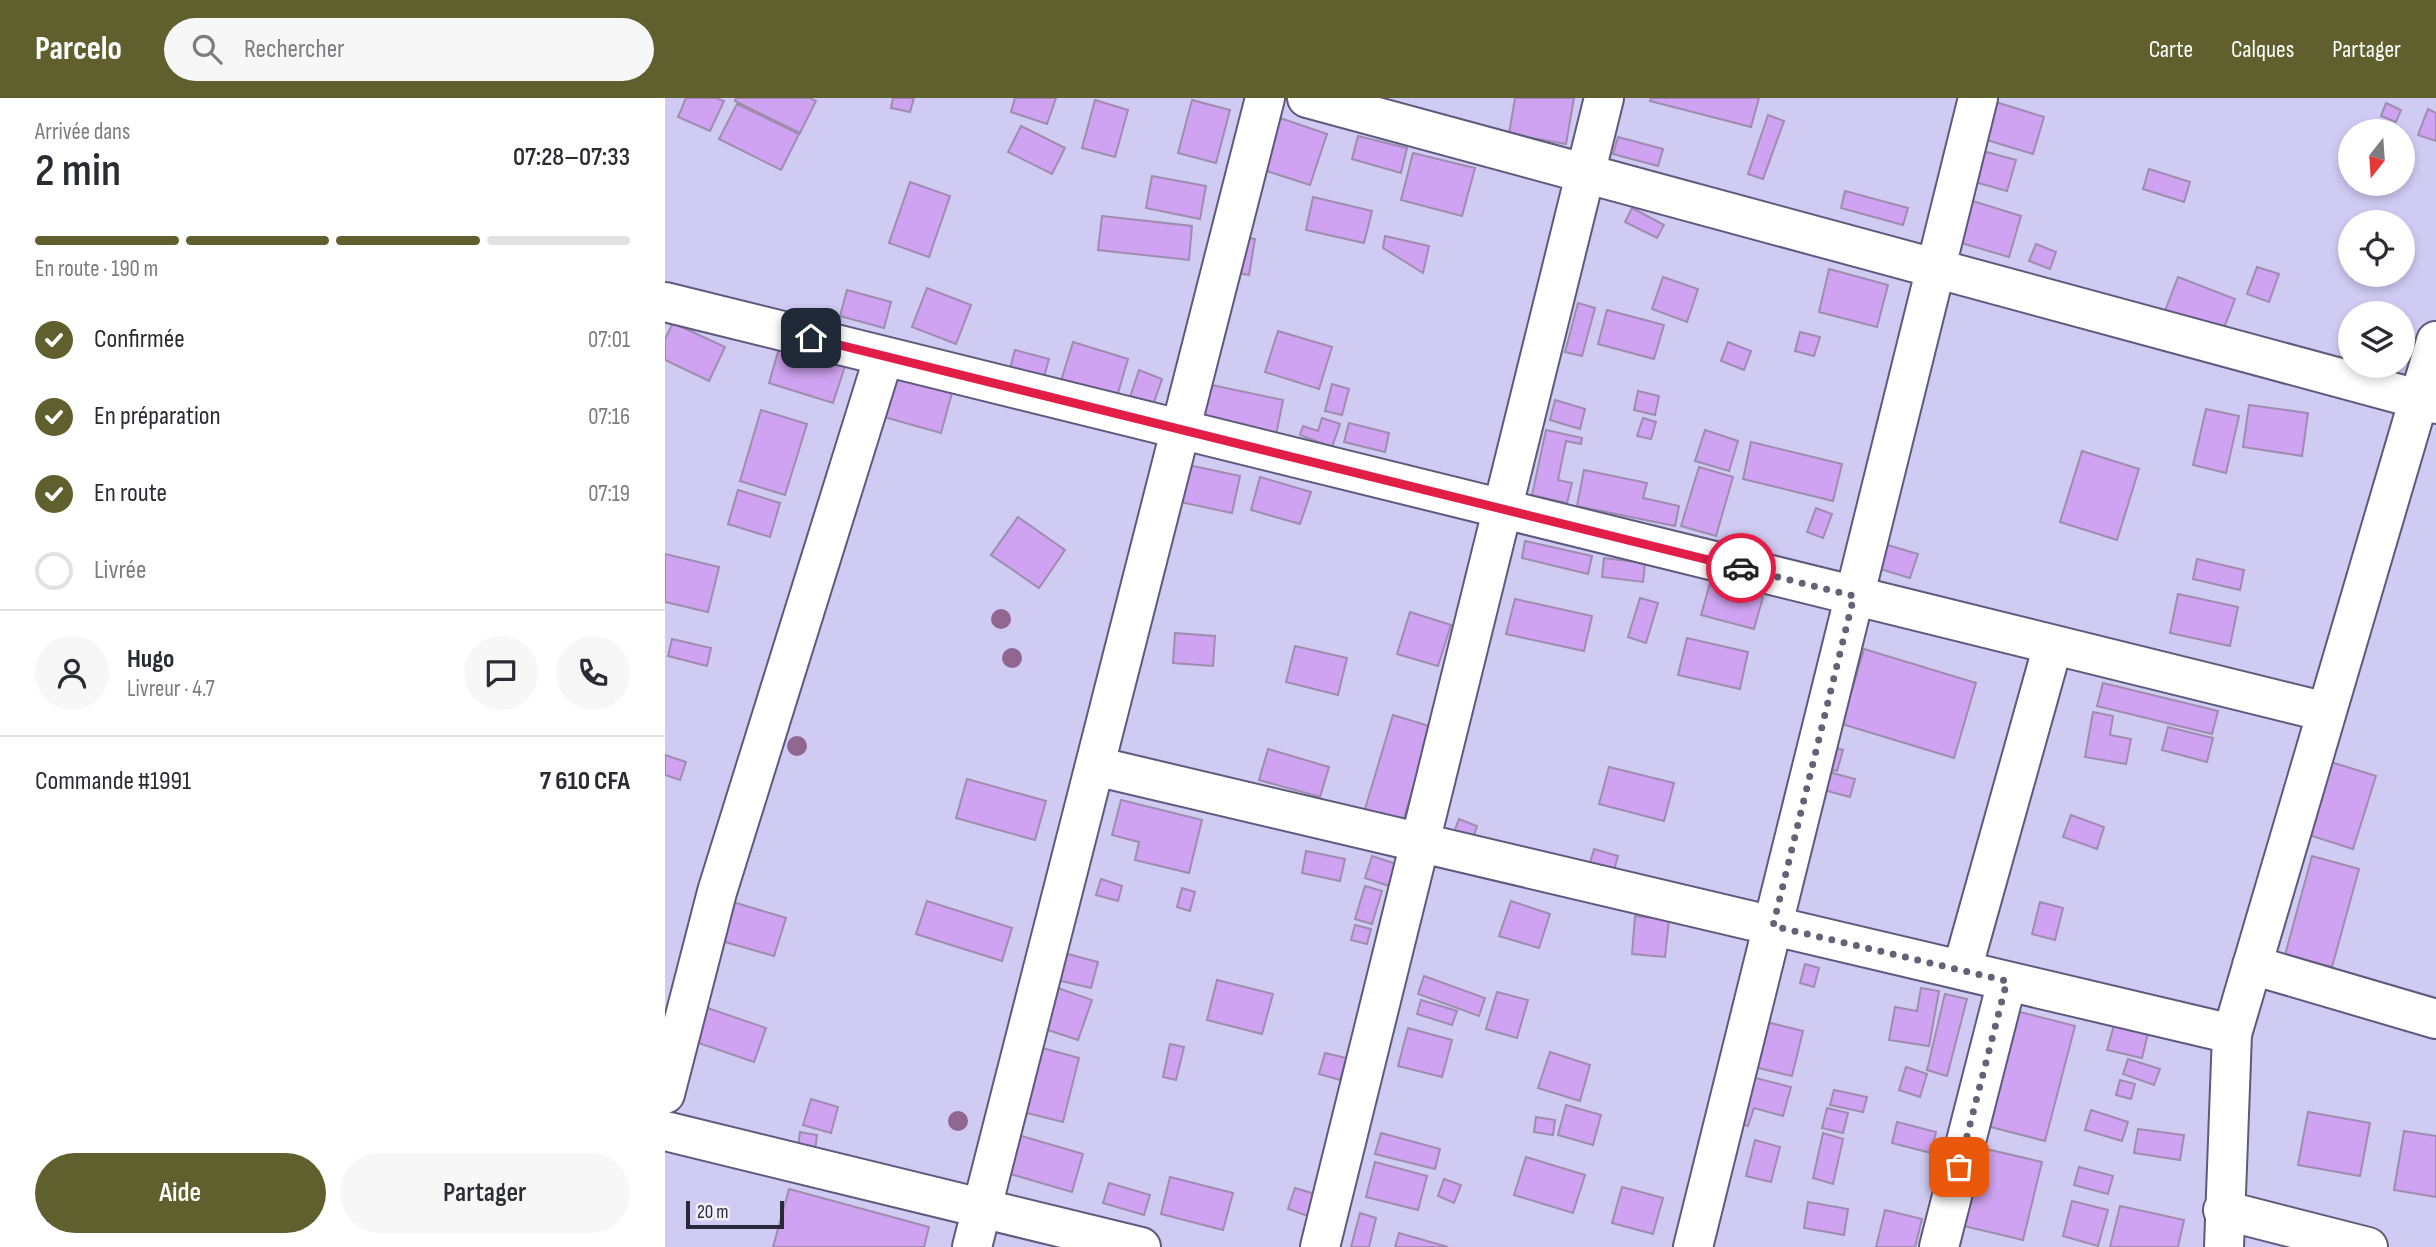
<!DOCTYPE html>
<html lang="fr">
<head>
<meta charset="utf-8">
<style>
	:root { --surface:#fff; --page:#f7f7f7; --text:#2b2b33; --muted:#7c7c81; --line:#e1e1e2; --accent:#5f602d }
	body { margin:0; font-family:"Sofia Sans Condensed",sans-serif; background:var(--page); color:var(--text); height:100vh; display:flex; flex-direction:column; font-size:26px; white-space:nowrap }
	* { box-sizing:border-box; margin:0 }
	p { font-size:23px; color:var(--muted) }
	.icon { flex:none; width:38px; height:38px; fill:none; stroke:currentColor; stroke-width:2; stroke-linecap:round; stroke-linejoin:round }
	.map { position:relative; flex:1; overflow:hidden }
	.details { display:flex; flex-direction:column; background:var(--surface); width:665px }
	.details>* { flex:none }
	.needle { width:46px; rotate:197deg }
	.controls { position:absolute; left:1673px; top:21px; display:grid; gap:14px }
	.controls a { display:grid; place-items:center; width:77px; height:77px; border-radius:50%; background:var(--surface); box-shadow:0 4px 10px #0003; font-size:35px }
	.scale { position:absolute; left:21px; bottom:18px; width:98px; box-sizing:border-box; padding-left:7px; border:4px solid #2b2938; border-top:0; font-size:19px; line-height:24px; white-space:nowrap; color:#2b2938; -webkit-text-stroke:5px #f0f0fc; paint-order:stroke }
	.pin { position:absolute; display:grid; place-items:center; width:60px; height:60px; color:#fff; margin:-30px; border-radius:14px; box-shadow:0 4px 10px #0006 }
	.courier { position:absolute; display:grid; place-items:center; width:70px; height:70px; margin:-35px; border:5px solid #e11d48; border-radius:50%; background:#fff; color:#222; box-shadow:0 2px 9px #0007 }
	.summary em { font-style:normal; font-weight:600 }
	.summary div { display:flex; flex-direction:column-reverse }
	.summary { display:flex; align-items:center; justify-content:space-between; height:119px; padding:0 35px }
	h1 { font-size:46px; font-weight:600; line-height:52px }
	.bar { display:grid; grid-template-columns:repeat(4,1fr); gap:10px 7px; align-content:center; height:84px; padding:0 35px }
	.bar i { height:9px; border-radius:5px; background:var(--line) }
	.bar .active { background:var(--accent) }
	.bar p { grid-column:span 4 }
	.line { display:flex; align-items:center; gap:18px; padding:0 35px; border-top:2px solid var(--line) }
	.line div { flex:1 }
	.round { display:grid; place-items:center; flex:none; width:74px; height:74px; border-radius:37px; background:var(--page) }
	ol { padding:0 35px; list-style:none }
	li { display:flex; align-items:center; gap:21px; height:77px }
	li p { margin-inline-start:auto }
	li .icon { padding:7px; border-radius:50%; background:var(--accent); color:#fff; stroke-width:4 }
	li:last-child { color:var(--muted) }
	li i { width:38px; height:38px; border:4px solid var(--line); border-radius:50% }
	.action { display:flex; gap:14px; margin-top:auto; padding:14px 35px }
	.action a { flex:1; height:80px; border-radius:42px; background:var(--accent); color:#fff; font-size:28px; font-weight:600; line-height:80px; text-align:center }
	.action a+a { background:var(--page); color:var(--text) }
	header { display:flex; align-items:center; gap:42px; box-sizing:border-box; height:98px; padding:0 35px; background:var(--accent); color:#fff }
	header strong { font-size:33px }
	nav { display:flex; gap:38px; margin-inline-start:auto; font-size:24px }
	.search { width:490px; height:63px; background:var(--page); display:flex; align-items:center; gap:18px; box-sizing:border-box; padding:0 24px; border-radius:38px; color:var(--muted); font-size:26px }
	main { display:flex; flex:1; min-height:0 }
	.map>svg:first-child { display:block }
	.building { fill:#cfa3f1; stroke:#9f8caf; stroke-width:2 }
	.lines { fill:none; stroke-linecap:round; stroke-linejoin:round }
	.minor-casing { stroke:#5e5a7d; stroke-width:42 }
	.minor { stroke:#fff; stroke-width:38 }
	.tree { fill:#916690 }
	.done { stroke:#646279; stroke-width:7; stroke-dasharray:0 12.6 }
	.route { stroke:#e11d48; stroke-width:9 }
</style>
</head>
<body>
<header>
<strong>Parcelo</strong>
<div class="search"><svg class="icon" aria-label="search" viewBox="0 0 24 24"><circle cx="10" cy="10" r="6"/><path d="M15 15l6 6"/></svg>Rechercher</div>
<nav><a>Carte</a><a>Calques</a><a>Partager</a></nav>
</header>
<main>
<section class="details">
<div class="summary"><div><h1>2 min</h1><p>Arrivée dans</p></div><em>07:28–07:33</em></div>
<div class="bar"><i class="active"></i><i class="active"></i><i class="active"></i><i></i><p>En route · 190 m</p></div>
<ol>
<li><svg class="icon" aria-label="check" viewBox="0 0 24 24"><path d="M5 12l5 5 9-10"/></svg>Confirmée<p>07:01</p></li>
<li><svg class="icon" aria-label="check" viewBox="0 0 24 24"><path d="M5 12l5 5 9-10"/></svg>En préparation<p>07:16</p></li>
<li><svg class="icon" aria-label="check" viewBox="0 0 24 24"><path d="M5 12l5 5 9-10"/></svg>En route<p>07:19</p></li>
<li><i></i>Livrée</li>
</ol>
<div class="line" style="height:126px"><a class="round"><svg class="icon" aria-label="person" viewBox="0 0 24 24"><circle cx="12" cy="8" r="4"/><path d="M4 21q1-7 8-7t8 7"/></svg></a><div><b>Hugo</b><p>Livreur · 4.7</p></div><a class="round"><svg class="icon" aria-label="chat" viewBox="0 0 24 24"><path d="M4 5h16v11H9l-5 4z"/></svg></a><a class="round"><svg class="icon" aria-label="phone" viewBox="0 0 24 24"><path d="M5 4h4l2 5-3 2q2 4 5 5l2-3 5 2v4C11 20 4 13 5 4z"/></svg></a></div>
<div class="line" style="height:91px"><div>Commande #1991</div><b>7 610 CFA</b></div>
<div class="action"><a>Aide</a><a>Partager</a></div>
</section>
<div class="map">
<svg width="1771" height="1149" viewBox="0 0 1771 1149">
	<rect width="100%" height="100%" fill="#cfcbf3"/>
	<path class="building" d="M 21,0 L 51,0 L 59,3 L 45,33 L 13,19 Z
		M 71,0 L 145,0 L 151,3 L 135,35 L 70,3 Z
		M 228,0 L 249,0 L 245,14 L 226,10 Z
		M 350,0 L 391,0 L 382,26 L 346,14 Z
		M 850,0 L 909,0 L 901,46 L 844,36 Z
		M 986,0 L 1094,0 L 1086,29 L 985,3 Z
		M 430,2 L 463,12 L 450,59 L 417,50 Z
		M 527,2 L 565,12 L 551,65 L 513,55 Z
		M 1324,2 L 1379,19 L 1368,56 L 1312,39 Z
		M 1721,5 L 1736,12 L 1731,24 L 1716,18 Z
		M 72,6 L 134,36 L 116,72 L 54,41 Z
		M 1763,11 L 1771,15 L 1771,43 L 1753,37 Z
		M 1103,17 L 1119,23 L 1098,81 L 1083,76 Z
		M 609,18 L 662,36 L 645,87 L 592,70 Z
		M 356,28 L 400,50 L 387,76 L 343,54 Z
		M 693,38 L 742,50 L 736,75 L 687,61 Z
		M 953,39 L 998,51 L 993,68 L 948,56 Z
		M 1307,50 L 1351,62 L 1342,93 L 1299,81 Z
		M 748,55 L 810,70 L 797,118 L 736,102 Z
		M 1484,71 L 1525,84 L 1519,104 L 1478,91 Z
		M 487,78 L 541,88 L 535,121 L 481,110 Z
		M 245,84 L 285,98 L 264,159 L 224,145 Z
		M 1180,93 L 1243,110 L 1238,127 L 1176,110 Z
		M 648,99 L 707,113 L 699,145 L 641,132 Z
		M 1298,100 L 1356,118 L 1344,159 L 1286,142 Z
		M 967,110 L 999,127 L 992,140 L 960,124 Z
		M 437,118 L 527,128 L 524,162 L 433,152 Z
		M 573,138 L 590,141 L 584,177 L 566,174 Z
		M 720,138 L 764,148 L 758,175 L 718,150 Z
		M 1371,146 L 1391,154 L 1385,171 L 1364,163 Z
		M 1592,169 L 1614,176 L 1604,204 L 1582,196 Z
		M 1164,171 L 1223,187 L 1212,229 L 1154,214 Z
		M 998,179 L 1033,191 L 1022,224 L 987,211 Z
		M 1513,179 L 1570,201 L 1557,235 L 1500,213 Z
		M 262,190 L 306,207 L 291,246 L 247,229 Z
		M 182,192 L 226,204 L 219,230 L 175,218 Z
		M 913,205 L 930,210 L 917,258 L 900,254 Z
		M 942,212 L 999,227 L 989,261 L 933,246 Z
		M 8,225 L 60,249 L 44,283 L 0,262 L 0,241 Z
		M 613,233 L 667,249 L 654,291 L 600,274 Z
		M 1135,234 L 1155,239 L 1149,258 L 1130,253 Z
		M 408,244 L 463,261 L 451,302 L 395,286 Z
		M 1063,244 L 1086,253 L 1079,272 L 1056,263 Z
		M 115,247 L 180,268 L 168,305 L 104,285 Z
		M 350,252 L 384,261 L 379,279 L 345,270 Z
		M 474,272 L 497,281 L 486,313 L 463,305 Z
		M 230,280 L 287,295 L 276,335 L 219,319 Z
		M 542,286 L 618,302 L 611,337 L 535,321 Z
		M 667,286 L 684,291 L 677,317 L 660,313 Z
		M 973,293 L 994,298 L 990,317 L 969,312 Z
		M 890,302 L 920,311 L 915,331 L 885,322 Z
		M 1584,307 L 1643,315 L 1637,358 L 1578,349 Z
		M 1541,311 L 1574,318 L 1561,375 L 1528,367 Z
		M 96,312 L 142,326 L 120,397 L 75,383 Z
		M 657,320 L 675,326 L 667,349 L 635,337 L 638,328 L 653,333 Z
		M 978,320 L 991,324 L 986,341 L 972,338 Z
		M 684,325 L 724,335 L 720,354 L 679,344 Z
		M 881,332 L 917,340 L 916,346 L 901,343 L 893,382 L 907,385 L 902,405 L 867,397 Z
		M 1040,332 L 1073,343 L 1064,373 L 1030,363 Z
		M 1086,344 L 1177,366 L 1168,403 L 1078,381 Z
		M 1417,353 L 1474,371 L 1452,442 L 1395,424 Z
		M 514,365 L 575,378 L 567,415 L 506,402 Z
		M 1034,369 L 1068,379 L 1051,438 L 1016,428 Z
		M 919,372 L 982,385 L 978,400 L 1014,408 L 1010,428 L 912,408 Z
		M 595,379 L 646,394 L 635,426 L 586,412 Z
		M 73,392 L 115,405 L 105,439 L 63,426 Z
		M 1151,410 L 1167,416 L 1158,440 L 1142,434 Z
		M 353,419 L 400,452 L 374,490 L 326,457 Z
		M 860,443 L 927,458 L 923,476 L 857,460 Z
		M 1219,446 L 1253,456 L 1245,480 L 1212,470 Z
		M 0,456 L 54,469 L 43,514 L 0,504 Z
		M 939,460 L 980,465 L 978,484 L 937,479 Z
		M 1532,461 L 1579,472 L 1575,492 L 1528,481 Z
		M 1045,485 L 1098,499 L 1089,531 L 1036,517 Z
		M 1513,496 L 1573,509 L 1565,548 L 1505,535 Z
		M 975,500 L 993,505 L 981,545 L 963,539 Z
		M 850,501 L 927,518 L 919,553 L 841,536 Z
		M 745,514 L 786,527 L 773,568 L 732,556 Z
		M 510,535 L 550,538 L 548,568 L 508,565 Z
		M 1022,540 L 1083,554 L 1075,591 L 1013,577 Z
		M 7,541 L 46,550 L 42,568 L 3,558 Z
		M 630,548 L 682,560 L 673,597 L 621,584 Z
		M 1199,551 L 1311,585 L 1289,660 L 1177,626 Z
		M 1438,585 L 1553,613 L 1547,636 L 1432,608 Z
		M 1428,614 L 1448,618 L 1445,637 L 1466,641 L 1461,666 L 1420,659 Z
		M 728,617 L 767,629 L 738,723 L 700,711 Z
		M 1503,629 L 1548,640 L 1542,664 L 1497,652 Z
		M 1160,647 L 1178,652 L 1172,673 L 1154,669 Z
		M 603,651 L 664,669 L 655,699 L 594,682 Z
		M 0,657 L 21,664 L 15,682 L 0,677 Z
		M 1666,664 L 1711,678 L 1688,751 L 1644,737 Z
		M 944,669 L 1009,685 L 999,723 L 934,706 Z
		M 1156,672 L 1190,681 L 1185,699 L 1151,690 Z
		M 302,681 L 381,703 L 370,742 L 291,720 Z
		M 456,702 L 537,722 L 524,775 L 470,762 L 474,744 L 447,737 Z
		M 1406,717 L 1439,729 L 1432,751 L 1398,739 Z
		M 794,721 L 812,728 L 808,740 L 789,734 Z
		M 929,751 L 953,758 L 949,772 L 925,765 Z
		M 641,753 L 680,761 L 675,783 L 637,775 Z
		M 707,758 L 731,766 L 724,788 L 700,780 Z
		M 1647,758 L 1694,771 L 1667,869 L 1620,857 Z
		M 436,781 L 457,788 L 453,803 L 431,797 Z
		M 700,788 L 717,793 L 707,826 L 690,821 Z
		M 517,790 L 530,794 L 525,813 L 512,809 Z
		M 58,801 L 121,820 L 109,858 L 46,840 Z
		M 262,803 L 347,830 L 337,863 L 251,836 Z
		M 846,803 L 885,816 L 874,850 L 834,838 Z
		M 1375,804 L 1398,810 L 1390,842 L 1367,836 Z
		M 970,818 L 1004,822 L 1000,859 L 967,856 Z
		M 690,827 L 706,831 L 702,846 L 686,842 Z
		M 399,855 L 433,864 L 426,890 L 392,882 Z
		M 1140,866 L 1154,870 L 1149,889 L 1135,885 Z
		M 759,878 L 820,900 L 814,918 L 753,896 Z
		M 552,882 L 608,896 L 597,936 L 542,922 Z
		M 390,889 L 427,902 L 413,942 L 377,930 Z
		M 1256,890 L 1274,893 L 1264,948 L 1224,942 L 1230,909 L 1252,913 Z
		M 832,894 L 863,902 L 852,940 L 821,931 Z
		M 1280,896 L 1302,901 L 1282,978 L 1262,972 Z
		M 756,902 L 792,913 L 787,927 L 752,916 Z
		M 22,903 L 101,930 L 89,964 L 10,937 Z
		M 1351,913 L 1410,928 L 1380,1043 L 1322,1028 Z
		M 1093,922 L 1138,933 L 1127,978 L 1081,967 Z
		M 1449,927 L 1483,935 L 1477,960 L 1442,952 Z
		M 743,930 L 787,942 L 777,979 L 733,968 Z
		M 505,946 L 519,949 L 511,982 L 498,979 Z
		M 370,948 L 414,960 L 398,1024 L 354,1013 Z
		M 885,954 L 925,967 L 915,1003 L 873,990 Z
		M 660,955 L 681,960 L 675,982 L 654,976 Z
		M 1463,961 L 1495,971 L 1489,987 L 1458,976 Z
		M 1241,969 L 1262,976 L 1255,999 L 1234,992 Z
		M 1079,977 L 1126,989 L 1118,1018 L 1089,1010 L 1083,1028 L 1066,1023 Z
		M 1455,982 L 1470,986 L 1466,1001 L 1451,997 Z
		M 1169,992 L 1202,999 L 1198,1014 L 1165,1007 Z
		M 146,1001 L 173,1009 L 166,1035 L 138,1027 Z
		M 901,1007 L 936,1017 L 928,1047 L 893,1037 Z
		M 1162,1010 L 1183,1015 L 1178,1035 L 1157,1030 Z
		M 1426,1012 L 1463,1024 L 1457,1043 L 1420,1032 Z
		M 1643,1014 L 1705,1025 L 1695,1078 L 1633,1067 Z
		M 871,1019 L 890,1022 L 888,1037 L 869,1034 Z
		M 1232,1024 L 1271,1034 L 1266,1055 L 1227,1045 Z
		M 1473,1031 L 1519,1037 L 1515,1062 L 1469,1055 Z
		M 1739,1033 L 1771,1038 L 1771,1099 L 1729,1092 Z
		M 135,1034 L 152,1037 L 150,1053 L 133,1051 Z
		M 716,1035 L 775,1051 L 770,1071 L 710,1056 Z
		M 1158,1035 L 1178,1041 L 1168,1086 L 1148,1080 Z
		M 353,1037 L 418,1056 L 407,1094 L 342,1075 Z
		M 1090,1042 L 1115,1049 L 1106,1084 L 1081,1078 Z
		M 1317,1050 L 1377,1064 L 1358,1142 L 1299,1128 Z
		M 861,1059 L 920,1077 L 908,1115 L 849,1097 Z
		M 710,1064 L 762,1078 L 753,1112 L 701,1099 Z
		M 1414,1069 L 1448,1078 L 1443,1096 L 1409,1087 Z
		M 505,1079 L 568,1095 L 558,1132 L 496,1116 Z
		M 779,1081 L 796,1087 L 789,1105 L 773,1098 Z
		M 444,1085 L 485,1097 L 479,1117 L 438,1105 Z
		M 957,1089 L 998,1100 L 988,1136 L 947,1125 Z
		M 630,1090 L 650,1096 L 643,1118 L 623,1111 Z
		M 124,1091 L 264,1129 L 259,1149 L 108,1149 Z
		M 1407,1103 L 1443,1112 L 1433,1148 L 1398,1138 Z
		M 1143,1104 L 1183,1111 L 1179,1137 L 1139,1130 Z
		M 1455,1108 L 1519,1122 L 1513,1149 L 1445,1149 Z
		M 1220,1112 L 1257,1121 L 1250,1149 L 1211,1149 Z
		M 695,1115 L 711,1120 L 704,1149 L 686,1149 Z
		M 734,1135 L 783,1149 L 730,1149 Z"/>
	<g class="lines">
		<g class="minor-casing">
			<path id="minor" d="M 642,0 L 1771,306
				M 0,204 L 1661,614
				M 430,668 L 1567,936
				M 1587,867 L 1771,921
				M 1297,872 L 1388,547
				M 0,996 L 52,794 L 219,258
				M 0,1033 L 476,1149
				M 1558,1112 L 1703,1149
				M 307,1149 L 600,0
				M 655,1149 L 939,0
				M 1028,1149 L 1313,0
				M 1274,1149 L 1342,883
				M 1559,1149 L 1567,936 L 1771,243"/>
		</g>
		<use href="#minor" class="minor"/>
	</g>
	<g class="tree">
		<circle cx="336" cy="521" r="10"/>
		<circle cx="347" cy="560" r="10"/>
		<circle cx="132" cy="648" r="10"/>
		<circle cx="293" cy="1023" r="10"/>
	</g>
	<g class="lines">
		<path class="done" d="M 1076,470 L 1189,498 L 1108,828 L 1342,883 L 1294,1069"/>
		<path class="route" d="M 146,240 L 1076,470"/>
	</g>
</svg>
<div class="controls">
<a><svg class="needle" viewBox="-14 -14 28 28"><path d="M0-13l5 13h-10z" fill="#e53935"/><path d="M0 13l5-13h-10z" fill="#7c7c81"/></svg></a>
<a><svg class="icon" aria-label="locate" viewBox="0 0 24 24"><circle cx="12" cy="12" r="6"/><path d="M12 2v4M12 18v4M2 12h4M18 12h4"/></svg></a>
<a><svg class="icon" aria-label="layers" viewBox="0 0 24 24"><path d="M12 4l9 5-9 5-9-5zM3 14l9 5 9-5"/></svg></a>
</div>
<div class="scale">20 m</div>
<div class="pin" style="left:1294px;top:1069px;background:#ea580c"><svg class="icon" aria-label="bag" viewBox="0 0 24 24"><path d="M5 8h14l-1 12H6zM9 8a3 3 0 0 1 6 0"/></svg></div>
<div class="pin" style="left:146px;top:240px;background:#1f2937"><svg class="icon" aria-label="home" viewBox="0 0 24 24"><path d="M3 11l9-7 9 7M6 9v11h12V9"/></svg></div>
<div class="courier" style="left:1076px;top:470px"><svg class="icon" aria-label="car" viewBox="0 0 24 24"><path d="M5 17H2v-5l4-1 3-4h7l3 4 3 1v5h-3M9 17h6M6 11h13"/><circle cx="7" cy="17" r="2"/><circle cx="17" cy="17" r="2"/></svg></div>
</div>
</main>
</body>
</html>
